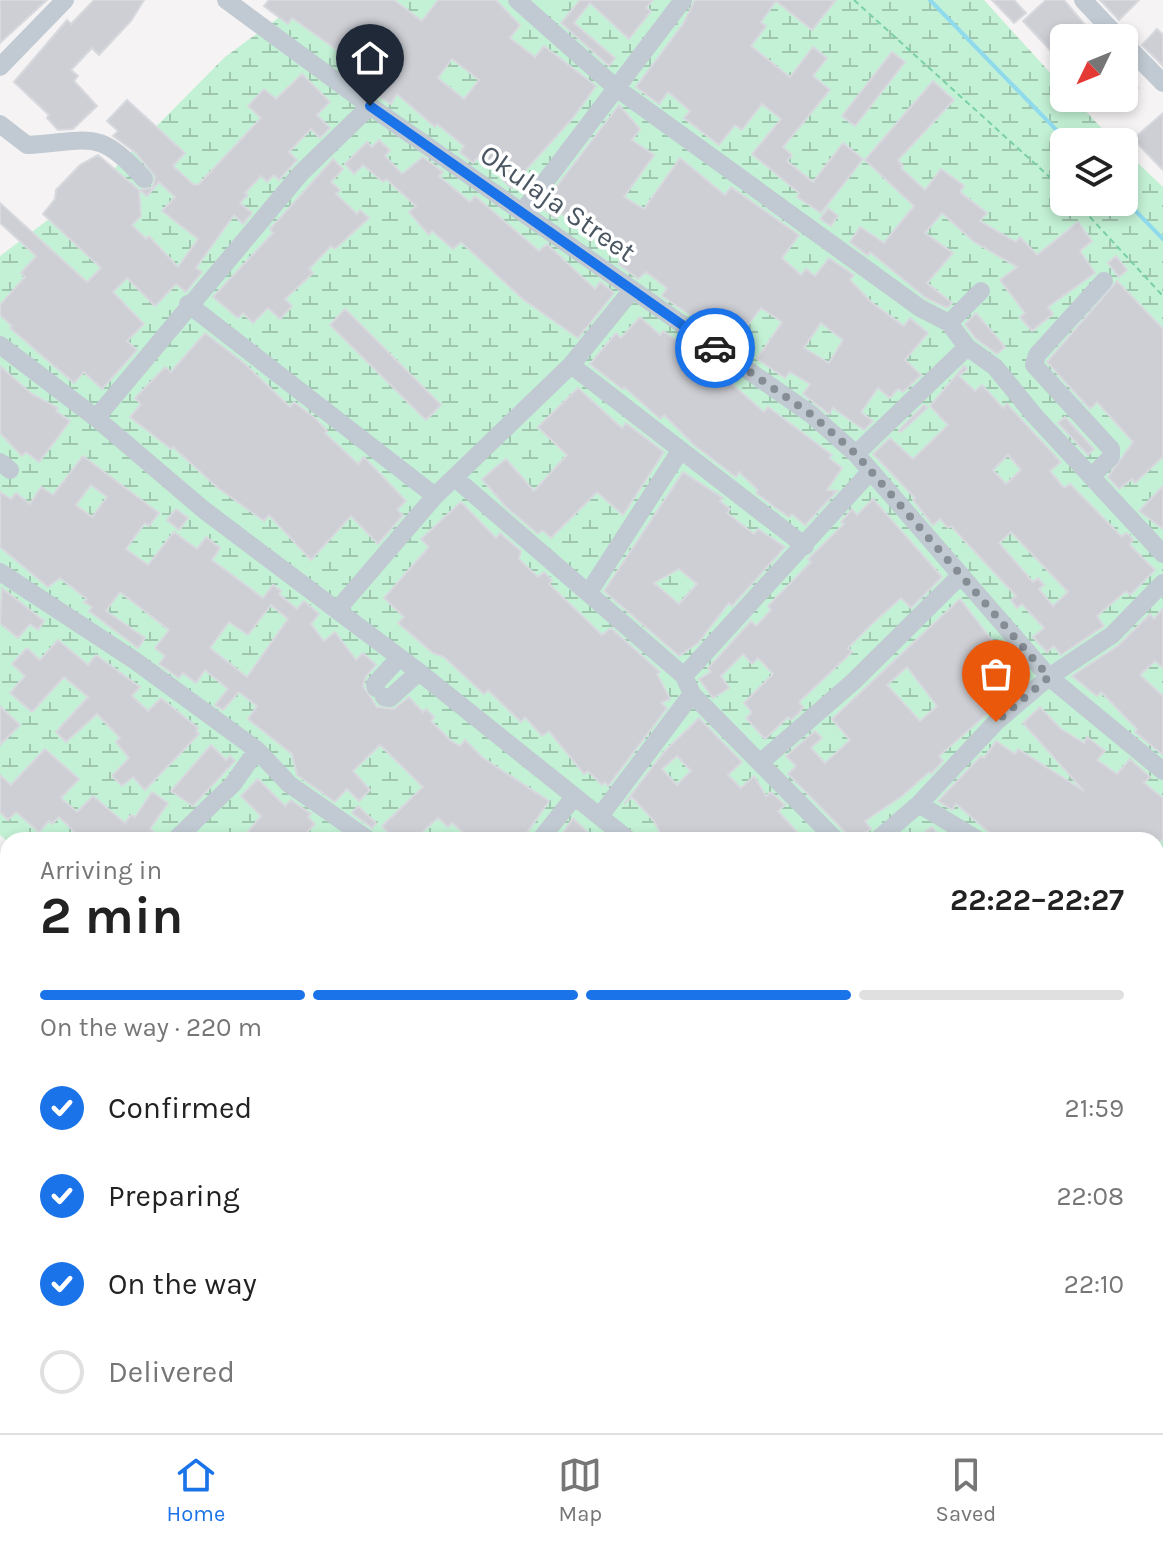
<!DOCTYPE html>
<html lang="en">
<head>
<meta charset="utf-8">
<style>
	:root { --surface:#fff; --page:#f6f6f6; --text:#222; --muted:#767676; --line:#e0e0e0; --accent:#1a73e8 }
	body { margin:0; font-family:Karla,sans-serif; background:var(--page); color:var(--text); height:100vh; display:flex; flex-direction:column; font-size:30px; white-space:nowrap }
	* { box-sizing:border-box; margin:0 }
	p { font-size:26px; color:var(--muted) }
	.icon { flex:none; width:44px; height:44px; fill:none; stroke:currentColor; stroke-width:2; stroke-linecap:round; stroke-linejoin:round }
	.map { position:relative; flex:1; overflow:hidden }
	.sheet { position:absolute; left:0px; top:832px; width:1164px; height:602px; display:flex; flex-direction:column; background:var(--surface); border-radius:24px 24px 0 0; box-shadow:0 4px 12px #0003 }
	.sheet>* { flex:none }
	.needle { width:52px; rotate:227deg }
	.controls { position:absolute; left:1050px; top:24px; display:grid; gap:16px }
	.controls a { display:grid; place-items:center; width:88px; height:88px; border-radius:12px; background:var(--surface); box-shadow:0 4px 12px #0003; font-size:40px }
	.pin { position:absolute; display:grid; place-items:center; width:68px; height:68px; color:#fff; margin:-82px -34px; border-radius:50% 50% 50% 0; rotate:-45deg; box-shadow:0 0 8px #0007 }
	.pin .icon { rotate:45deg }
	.courier { position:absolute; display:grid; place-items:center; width:80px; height:80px; margin:-40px; border:6px solid #1a73e8; border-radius:50%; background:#fff; color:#222; box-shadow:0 2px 10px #0007 }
	.summary em { font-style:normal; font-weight:700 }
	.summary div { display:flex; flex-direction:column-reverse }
	.summary { display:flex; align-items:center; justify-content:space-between; height:136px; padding:0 40px }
	h1 { font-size:52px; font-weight:700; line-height:60px }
	.bar { display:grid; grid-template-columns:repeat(4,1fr); gap:12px 8px; align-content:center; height:96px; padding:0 40px }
	.bar i { height:10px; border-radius:6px; background:var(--line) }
	.bar .active { background:var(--accent) }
	.bar p { grid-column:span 4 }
	ol { padding:0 40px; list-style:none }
	li { display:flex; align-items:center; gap:24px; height:88px }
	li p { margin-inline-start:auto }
	li .icon { padding:8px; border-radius:50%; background:var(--accent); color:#fff; stroke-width:4 }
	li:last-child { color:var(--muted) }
	li i { width:44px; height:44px; border:4px solid var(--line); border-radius:50% }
	.tab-bar { display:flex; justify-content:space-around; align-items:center; height:112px; border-top:2px solid var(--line); background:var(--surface); font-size:22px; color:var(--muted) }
	.tab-bar a { display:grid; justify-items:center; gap:4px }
	.tab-bar .active { color:var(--accent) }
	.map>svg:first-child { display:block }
	.education { fill:#e6e4e5 }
	.wetland { fill:url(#wetland-marsh) }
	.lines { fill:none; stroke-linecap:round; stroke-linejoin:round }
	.stream { stroke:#90daee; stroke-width:4 }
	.building { fill:#cdcfd5; stroke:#d7d9de; stroke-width:2; fill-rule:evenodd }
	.path { stroke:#7ad0a6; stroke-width:2; stroke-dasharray:6 4; stroke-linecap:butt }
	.minor { stroke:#c1cad2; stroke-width:18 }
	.done { stroke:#868d94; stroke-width:8; stroke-dasharray:0 14.4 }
	.route { stroke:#1a73e8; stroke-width:10 }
	.labels { text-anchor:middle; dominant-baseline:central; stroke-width:7; stroke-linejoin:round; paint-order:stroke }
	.street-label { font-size:28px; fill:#4a5661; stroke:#fff }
</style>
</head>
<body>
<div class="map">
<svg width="1163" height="1433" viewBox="0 0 1163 1433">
	<defs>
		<pattern id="wetland-marsh" width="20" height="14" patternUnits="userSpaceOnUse" patternTransform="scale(2)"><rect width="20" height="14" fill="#c3f1d5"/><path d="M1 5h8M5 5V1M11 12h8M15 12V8" fill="none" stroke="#a0c6b0"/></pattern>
	</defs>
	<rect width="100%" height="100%" fill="#f5f3f3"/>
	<path class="education" d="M 1156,1349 L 1163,1355 L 1163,1433 L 1152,1426 L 1156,1426 Z"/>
	<path class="wetland" d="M 303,0 L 984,0 L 1064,88 L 1064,98 L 1073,98 L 1115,142 L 1064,142 L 1064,202 L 1124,202 L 1124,150 L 1163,187 L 1163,1283 L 1156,1277 L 1156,840 L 8,842 L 0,835 L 0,256 L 110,173 L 225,57 Z
		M 578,1426 L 653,1426 L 662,1433 L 586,1433 Z"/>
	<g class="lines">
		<path class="stream" d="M 930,0 L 1068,142
			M 1124,199 L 1163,239
			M 0,871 L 8,878
			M 615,1426 L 624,1433"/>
	</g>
	<path class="building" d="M 0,0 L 47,0 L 0,43 Z
		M 94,0 L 144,0 L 131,21 L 99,55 L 92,48 L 71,70 L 78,76 L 74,81 L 97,106 L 73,129 L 58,130 L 47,118 L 49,115 L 14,82 L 67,20 L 71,24 Z
		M 269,0 L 394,0 L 422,21 L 438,0 L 496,0 L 520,25 L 510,38 L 535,57 L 544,46 L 596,86 L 572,119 L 524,172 L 527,175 L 511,188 L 502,179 L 506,174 L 487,158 L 483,163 L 477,158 L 473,163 L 460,152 L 464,146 L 437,124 L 435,127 L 397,94 L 391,104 L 366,88 L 337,63 L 344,55 L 292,18 L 288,24 L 264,6 ZM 452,59 L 479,80 L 464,99 L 438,78 Z
		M 580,0 L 653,0 L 646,8 L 651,11 L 629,39 L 590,3 L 574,23 L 615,58 L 609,66 L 561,23 Z
		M 695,0 L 836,0 L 812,30 L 776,1 L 761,22 L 766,26 L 751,46 L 790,77 L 813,47 L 827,58 L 813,76 L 830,90 L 783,147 L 792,155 L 787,161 L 813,182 L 843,143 L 863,159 L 821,213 L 797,197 L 799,193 L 752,154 L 781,119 L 762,104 L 742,130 L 735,125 L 719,145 L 684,118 L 690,111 L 668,92 L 659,104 L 636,87 L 683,24 Z
		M 992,0 L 1014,0 L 1026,13 L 1014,23 Z
		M 1046,0 L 1064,0 L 1096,38 L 1064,38 L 1064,65 L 1023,21 Z
		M 1100,0 L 1139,0 L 1119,20 Z
		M 1157,29 L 1163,35 L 1163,66 L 1142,45 Z
		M 892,52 L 905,62 L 855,126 L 842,116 Z
		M 1124,73 L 1138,88 L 1114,110 L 1103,98 L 1124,98 Z
		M 302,74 L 330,102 L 317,115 L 330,128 L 320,138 L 311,129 L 289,152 L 297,160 L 279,180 L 274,175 L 267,182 L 261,176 L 245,193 L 248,195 L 240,203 L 252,213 L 243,224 L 234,215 L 196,268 L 202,272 L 186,292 L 176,284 L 155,306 L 127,278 L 113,292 L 144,324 L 127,341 L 137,350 L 102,389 L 84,372 L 74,383 L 10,328 L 12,326 L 0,315 L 0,305 L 25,277 L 21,273 L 36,256 L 0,223 L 0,203 L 87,282 L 101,268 L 43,214 L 55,199 L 56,190 L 80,165 L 98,155 L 139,190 L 141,216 L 132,225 L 146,239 L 149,236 L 178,267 L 198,239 L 162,211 L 175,197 L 159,182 L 147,196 L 140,190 L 153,187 L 155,176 L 136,153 L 113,136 L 118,131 L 107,121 L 127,100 L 185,153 L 173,166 L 194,185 L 199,184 L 261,118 L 248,106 L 264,89 L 276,99 Z
		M 933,81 L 954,100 L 898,160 L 903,166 L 901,168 L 925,190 L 941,169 L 964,186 L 960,192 L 987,213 L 980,221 L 1016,242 L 1020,237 L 1037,255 L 1078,222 L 1092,241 L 1080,251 L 1095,273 L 1048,307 L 1053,314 L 1032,331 L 1020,317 L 1025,313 L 1000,280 L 1017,267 L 973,241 L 942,213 L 925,233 L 953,253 L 927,283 L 952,303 L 947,308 L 926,298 L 870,252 L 868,256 L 850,242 L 860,227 L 884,243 L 914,206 L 865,160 Z
		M 619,105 L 640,129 L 632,140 L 654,155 L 624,197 L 644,209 L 680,158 L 725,195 L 731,187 L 799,235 L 782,258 L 801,275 L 806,269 L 815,276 L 829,258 L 854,275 L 850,280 L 871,302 L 904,326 L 910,318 L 928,333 L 905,360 L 921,375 L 903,392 L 898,389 L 890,398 L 878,388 L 861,412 L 873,421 L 864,430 L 833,408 L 829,414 L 803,394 L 810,384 L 790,372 L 785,378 L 757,359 L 782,322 L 761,308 L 738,338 L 712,322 L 708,327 L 662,296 L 667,288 L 646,272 L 638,279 L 619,264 L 622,260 L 571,218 L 560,213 L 556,218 L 541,207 ZM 821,323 L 843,340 L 829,363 L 804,348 Z
		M 1163,113 L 1163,170 L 1133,139 Z
		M 379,140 L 390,150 L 385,156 L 402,174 L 423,157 L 443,172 L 439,176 L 470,202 L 475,196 L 539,251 L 547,244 L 595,289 L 600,282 L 614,293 L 578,338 L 524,300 L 461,242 L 453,249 L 432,231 L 429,235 L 409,212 L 416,206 L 386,179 L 383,182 L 363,165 L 354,174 L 345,164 L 367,142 L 372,147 Z
		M 333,159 L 343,169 L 331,182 L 340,190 L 336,194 L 357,214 L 360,210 L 369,218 L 335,249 L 331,246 L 309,269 L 313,273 L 285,299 L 292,306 L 280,319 L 268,308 L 253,323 L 243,313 L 238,318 L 213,297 L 273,233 L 270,229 Z
		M 828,208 L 838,216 L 831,226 L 820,219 Z
		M 1116,256 L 1127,270 L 1119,277 L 1108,263 Z
		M 1117,281 L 1163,329 L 1163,457 L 1135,483 L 1132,479 L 1119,489 L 1108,477 L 1133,442 L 1097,402 L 1090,409 L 1047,362 Z
		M 345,309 L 441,405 L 426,420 L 330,325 Z
		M 976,313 L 1005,347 L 997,354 L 975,338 L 965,324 Z
		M 640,317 L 660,335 L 663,331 L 690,350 L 699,357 L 697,360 L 714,374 L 717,371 L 764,412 L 768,407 L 832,455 L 829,458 L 842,468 L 827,490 L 837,491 L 805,525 L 792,514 L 789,517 L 776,508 L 756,493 L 758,490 L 739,472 L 736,477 L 694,445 L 664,415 L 660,419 L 624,387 L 622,389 L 590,364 L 616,333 L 621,338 Z
		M 205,333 L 244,363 L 290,407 L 294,402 L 316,419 L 327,431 L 325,433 L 358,464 L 364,457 L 406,501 L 397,510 L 403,515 L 378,544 L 351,516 L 311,560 L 269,515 L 264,521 L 218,488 L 173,447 L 171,449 L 130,417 L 141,404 L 135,398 L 165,367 L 171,372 Z
		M 0,366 L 32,394 L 58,408 L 56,411 L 70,421 L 39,462 L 26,452 L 22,456 L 0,433 Z
		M 964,366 L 967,369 L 959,376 L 975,391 L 982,385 L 1003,408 L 1007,404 L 1061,462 L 1050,471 L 1064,488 L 1070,484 L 1121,536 L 1127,533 L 1133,539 L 1130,545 L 1155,570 L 1130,595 L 1126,591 L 1097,616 L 1104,626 L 1061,655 L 1054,646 L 1047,652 L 1033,637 L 1044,628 L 1022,604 L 1017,608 L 1011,600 L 1016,596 L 951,526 L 948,528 L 940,519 L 933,525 L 913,500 L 915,498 L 873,454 L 890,438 L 913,459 L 948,425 L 930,406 ZM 1008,455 L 1021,470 L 1006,484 L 993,470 ZM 1011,532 L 1068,592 L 1053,606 L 1039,589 L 1044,585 L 1038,578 L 1033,582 L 999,543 Z
		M 578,388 L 622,428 L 626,423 L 664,452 L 623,515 L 597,492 L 551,538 L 542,530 L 538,534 L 505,506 L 482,479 L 506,459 L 534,491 L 567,455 L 538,427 Z
		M 924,405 L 927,408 L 901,432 L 899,430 Z
		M 1065,417 L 1094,449 L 1088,455 L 1058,423 Z
		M 83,456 L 159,513 L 149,526 L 145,523 L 126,549 L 148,565 L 174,532 L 197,549 L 206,537 L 220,548 L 212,560 L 263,598 L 273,585 L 281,591 L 279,594 L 297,609 L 304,601 L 319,614 L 311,624 L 324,641 L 335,632 L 356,660 L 363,653 L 376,665 L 366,676 L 363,686 L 377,707 L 394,709 L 409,697 L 423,712 L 426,709 L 434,717 L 431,721 L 451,741 L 460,746 L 465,740 L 483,758 L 549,801 L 522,840 L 472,840 L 452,823 L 448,827 L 438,818 L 422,832 L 429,840 L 395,840 L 382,826 L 423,787 L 380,745 L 353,771 L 370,790 L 359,801 L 347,789 L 335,802 L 297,775 L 292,754 L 248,719 L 257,706 L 239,692 L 223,710 L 215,705 L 228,689 L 205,670 L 196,683 L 183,673 L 179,678 L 159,664 L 165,656 L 155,648 L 169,630 L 120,592 L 106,611 L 145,638 L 138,648 L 89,611 L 92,607 L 84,602 L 87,599 L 60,578 L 48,587 L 0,547 L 0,492 L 11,499 L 16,493 L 30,504 L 41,487 L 53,495 ZM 91,485 L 107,497 L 92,517 L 76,505 ZM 271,605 L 288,619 L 247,677 L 210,648 L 229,622 L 248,635 Z
		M 683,472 L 723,498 L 720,501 L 730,509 L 727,513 L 754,534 L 758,529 L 785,547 L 732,606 L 729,603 L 698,643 L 679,656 L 604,591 ZM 679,569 L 697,584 L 679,604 L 654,583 Z
		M 1163,486 L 1163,529 L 1139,511 Z
		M 873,499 L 942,577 L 911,608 L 901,598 L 874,622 L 848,648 L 852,652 L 799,702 L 803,707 L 799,713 L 791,720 L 788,717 L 765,739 L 746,718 L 752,712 L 744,703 L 773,674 L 758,658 L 752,664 L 743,654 L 721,676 L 729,688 L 713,698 L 699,679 L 711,672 L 708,668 L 751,621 L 756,626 L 771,610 L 768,606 L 811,562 L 808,559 L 844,524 L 841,522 L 852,509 L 857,515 Z
		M 461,502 L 496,538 L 500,533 L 521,551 L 519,559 L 538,577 L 544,572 L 552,580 L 549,584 L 602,635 L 611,628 L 660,672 L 657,674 L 670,699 L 661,703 L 667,708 L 608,786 L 605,782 L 602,785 L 588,771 L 584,774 L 549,731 L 542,736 L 525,717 L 521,722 L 488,690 L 484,694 L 444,657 L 433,653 L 398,623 L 404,617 L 384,598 L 429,547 L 421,539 Z
		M 176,509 L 188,518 L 179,530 L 167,520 Z
		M 2,588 L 44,621 L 38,630 L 30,624 L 18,638 L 0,623 Z
		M 960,599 L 994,643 L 986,650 L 998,663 L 966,690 L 987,714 L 939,756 L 943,761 L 931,774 L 929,772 L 902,796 L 865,821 L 871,829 L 853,840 L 788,774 L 796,766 L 786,756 L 815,731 L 822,738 L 811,748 L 825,763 L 850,740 L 832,719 ZM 907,667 L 937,706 L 920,721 L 887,685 Z
		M 1163,608 L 1163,668 L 1155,661 L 1140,675 L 1163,696 L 1163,755 L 1135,732 L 1137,729 L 1101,692 L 1097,696 L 1072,676 L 1119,645 L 1150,614 L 1154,619 Z
		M 58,640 L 88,665 L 96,655 L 140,687 L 132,696 L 148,711 L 161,698 L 198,728 L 196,731 L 199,734 L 145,790 L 133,777 L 122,786 L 112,776 L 129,758 L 116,742 L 120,738 L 97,714 L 66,742 L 56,732 L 88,697 L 64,677 L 32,712 L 10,693 L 25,676 L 12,664 L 27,648 L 40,660 Z
		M 1013,654 L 1029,672 L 1019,681 L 1003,664 Z
		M 0,706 L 20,725 L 0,745 Z
		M 1040,707 L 1061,729 L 1084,743 L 1087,737 L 1105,751 L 1097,760 L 1117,774 L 1130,759 L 1150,777 L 1144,783 L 1163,798 L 1163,840 L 1009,840 L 1003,836 L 998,840 L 956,804 L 952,810 L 938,801 L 981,756 L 984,758 L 996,741 L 1015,754 L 1018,749 L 1084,791 L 1023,723 Z
		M 699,718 L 742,762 L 728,775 L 741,788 L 754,776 L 766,796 L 771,792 L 785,805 L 778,811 L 804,840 L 690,840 L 687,834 L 664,840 L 654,821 L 632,797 L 624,804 L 664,752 ZM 677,756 L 691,771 L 677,785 L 662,769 Z
		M 211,745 L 226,760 L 230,756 L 235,761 L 193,806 L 171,791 Z
		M 45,749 L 79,779 L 61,798 L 77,812 L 93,796 L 125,823 L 131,815 L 135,817 L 152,792 L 168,803 L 150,829 L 163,840 L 83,840 L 59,817 L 52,824 L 49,821 L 39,832 L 16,812 L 8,820 L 0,812 L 0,775 L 11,785 Z
		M 258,779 L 285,806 L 291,800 L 311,814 L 308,817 L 315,824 L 300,840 L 241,840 L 261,816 L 241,796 Z
		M 358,806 L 376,823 L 372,828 L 352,813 Z
		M 573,818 L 584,829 L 597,840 L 558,840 Z
		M 932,827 L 942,840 L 914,840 Z"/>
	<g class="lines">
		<path class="path" d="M 854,0 L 1064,190
			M 1076,202 L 1163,296"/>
		<path class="minor" d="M 226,0 L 370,106 L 812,415 L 856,454 L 1049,677 L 1163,771
			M 517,0 L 615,87 L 920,308 L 949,323 L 967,347 L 995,367 L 1034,415 L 1163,554
			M 1083,0 L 1119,38
			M 1124,43 L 1163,83
			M 0,67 L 65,0
			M 0,124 L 27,145 C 88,142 98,126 144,179
			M 523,211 L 683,0
			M 188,304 L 435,496
			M 949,323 L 981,291
			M 0,345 L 96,418 L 204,510 L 419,672 L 629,840
			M 571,365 L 805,546
			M 96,418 L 301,173 L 370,106
			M 856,454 L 967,347
			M 0,462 L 10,470
			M 1092,476 L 1111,457 L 1111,449 L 1034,365 L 1037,355 L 1104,281
			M 455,478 L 684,676 L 692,694 L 836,840
			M 0,572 L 134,660 L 257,750 L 289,784 L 369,840
			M 589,592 L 680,451
			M 338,609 L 435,496 L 571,365 L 632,290
			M 684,676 L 869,473
			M 376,688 L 375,684 L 399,658
			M 384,697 L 390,698 L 419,672
			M 761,762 L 854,681 L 959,577
			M 919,804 L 978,840
			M 600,816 L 692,694
			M 175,840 L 233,784 L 257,750
			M 540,840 L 574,797
			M 877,840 L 919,804 L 996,722 L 1049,677 L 1112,635 L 1163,583
			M 0,901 L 8,905
			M 1156,984 L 1163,989
			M 0,996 L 8,987
			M 1156,1036 L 1163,1028
			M 0,1089 L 8,1096
			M 1156,1269 L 1163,1275
			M 0,1355 L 8,1364
			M 72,1426 L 80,1433
			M 579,1426 L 586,1433
			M 480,1433 L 488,1426
			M 682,1433 L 683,1426"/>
	</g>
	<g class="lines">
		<path class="done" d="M 715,348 L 812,415 L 856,454 L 1049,677 L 996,722"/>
		<path class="route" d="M 370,106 L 715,348"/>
	</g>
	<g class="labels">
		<g class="street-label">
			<text transform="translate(558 203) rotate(35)">Okulaja Street</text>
		</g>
	</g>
</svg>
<div class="controls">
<a><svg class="needle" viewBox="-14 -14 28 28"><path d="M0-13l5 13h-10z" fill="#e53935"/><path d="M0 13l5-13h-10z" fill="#767676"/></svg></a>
<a><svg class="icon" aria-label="layers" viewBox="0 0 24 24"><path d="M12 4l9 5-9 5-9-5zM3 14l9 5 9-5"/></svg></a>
</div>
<div class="pin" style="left:996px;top:722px;background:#ea580c"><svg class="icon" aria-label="bag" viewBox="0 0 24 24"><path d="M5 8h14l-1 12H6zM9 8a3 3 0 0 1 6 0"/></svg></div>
<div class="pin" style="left:370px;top:106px;background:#1f2937"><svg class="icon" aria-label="home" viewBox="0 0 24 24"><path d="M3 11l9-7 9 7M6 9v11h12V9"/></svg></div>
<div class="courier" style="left:715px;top:348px"><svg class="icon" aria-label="car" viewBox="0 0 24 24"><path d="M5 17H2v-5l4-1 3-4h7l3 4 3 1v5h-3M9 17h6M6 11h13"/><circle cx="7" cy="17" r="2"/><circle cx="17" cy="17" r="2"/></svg></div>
<section class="sheet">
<div class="summary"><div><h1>2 min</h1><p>Arriving in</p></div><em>22:22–22:27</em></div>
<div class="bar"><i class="active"></i><i class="active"></i><i class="active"></i><i></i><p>On the way · 220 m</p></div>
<ol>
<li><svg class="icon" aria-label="check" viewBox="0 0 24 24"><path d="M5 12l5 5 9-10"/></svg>Confirmed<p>21:59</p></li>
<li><svg class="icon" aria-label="check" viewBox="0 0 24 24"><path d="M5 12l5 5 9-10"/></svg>Preparing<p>22:08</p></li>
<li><svg class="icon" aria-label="check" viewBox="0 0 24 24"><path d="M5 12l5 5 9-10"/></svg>On the way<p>22:10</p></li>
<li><i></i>Delivered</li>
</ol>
</section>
</div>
<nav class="tab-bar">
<a class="active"><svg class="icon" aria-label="home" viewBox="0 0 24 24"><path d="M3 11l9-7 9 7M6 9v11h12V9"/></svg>Home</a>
<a><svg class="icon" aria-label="map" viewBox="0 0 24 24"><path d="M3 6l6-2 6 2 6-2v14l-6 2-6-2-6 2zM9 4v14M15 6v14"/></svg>Map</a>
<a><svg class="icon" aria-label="saved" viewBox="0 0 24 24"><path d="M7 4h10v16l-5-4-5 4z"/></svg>Saved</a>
</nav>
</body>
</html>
